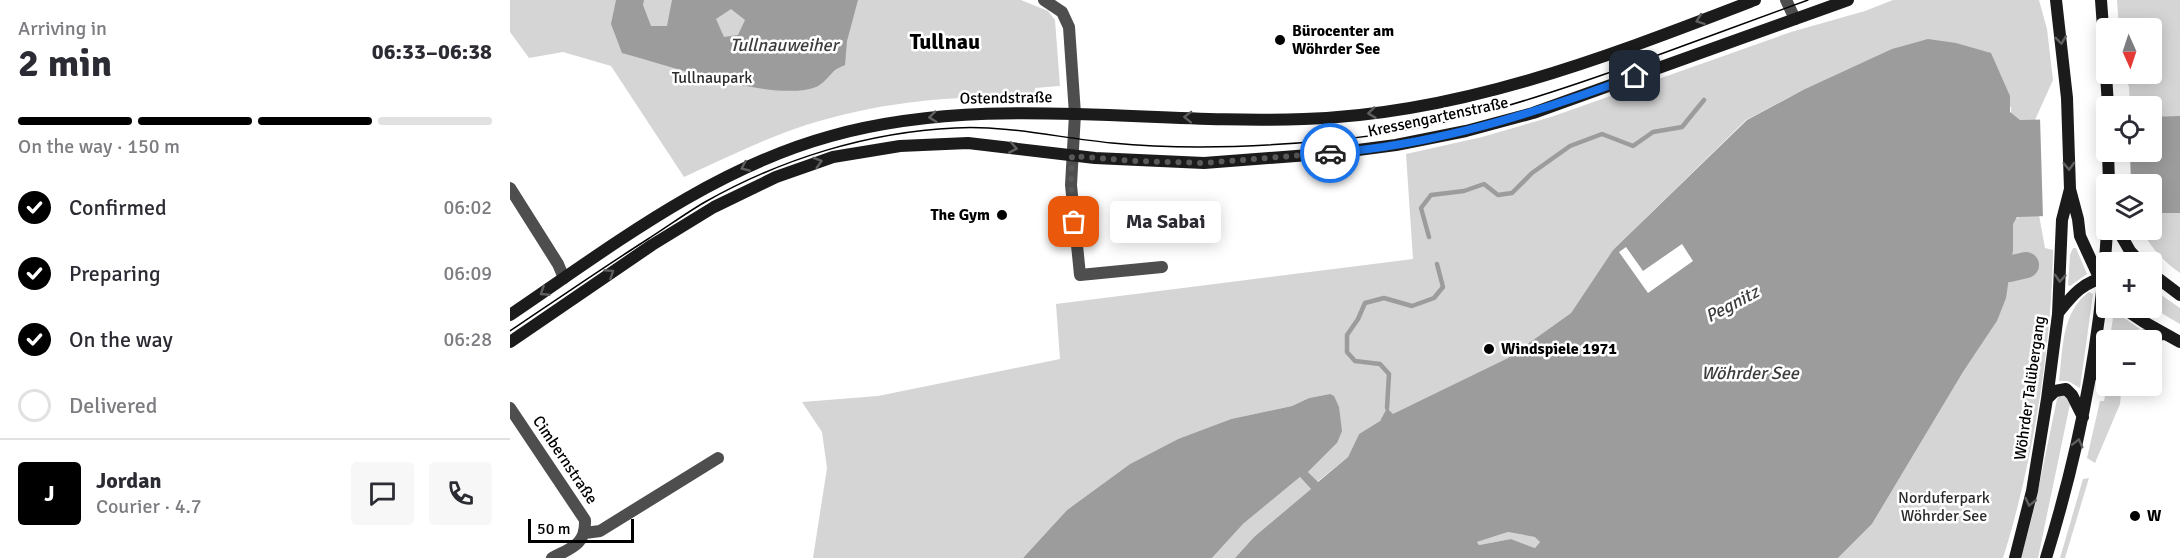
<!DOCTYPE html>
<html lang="en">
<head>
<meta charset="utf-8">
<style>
	:root { --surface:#fff; --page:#f7f7f7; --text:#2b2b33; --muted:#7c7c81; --line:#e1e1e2; --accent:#000 }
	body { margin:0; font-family:Signika,sans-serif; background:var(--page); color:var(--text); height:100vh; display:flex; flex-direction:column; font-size:22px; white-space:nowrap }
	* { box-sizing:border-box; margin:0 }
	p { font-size:20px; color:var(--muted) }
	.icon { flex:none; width:33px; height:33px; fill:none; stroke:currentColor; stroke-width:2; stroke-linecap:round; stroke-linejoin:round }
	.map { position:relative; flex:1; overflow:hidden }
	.side { display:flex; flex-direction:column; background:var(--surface); width:510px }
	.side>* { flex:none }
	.needle { width:39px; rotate:177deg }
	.fabs { position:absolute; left:1586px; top:18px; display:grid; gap:12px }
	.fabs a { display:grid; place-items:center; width:66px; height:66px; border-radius:6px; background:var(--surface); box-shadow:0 3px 15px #0003; font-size:30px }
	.scale { position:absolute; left:18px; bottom:15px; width:106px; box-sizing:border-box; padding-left:6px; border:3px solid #000; border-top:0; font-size:16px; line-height:21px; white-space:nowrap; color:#000; -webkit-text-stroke:4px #fff; paint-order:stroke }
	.pin { position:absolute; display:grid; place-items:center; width:51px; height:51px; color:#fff; margin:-26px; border-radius:12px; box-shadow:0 3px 9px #0006 }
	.courier { position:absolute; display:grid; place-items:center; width:60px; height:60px; margin:-30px; border:4px solid #1a73e8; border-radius:50%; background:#fff; color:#222; box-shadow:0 2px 8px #0007 }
	.bubble { position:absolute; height:42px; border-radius:6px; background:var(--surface); box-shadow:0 3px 15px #0003; font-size:20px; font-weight:700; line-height:42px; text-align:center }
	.headline em { font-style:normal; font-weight:700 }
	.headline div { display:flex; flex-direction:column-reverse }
	.headline { display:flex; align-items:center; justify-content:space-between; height:102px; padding:0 18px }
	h1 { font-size:39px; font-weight:700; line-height:45px }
	.bar { display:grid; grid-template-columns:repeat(4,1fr); gap:9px 6px; align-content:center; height:72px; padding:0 18px }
	.bar i { height:8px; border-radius:4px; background:var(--line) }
	.bar .current { background:var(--accent) }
	.bar p { grid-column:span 4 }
	.line { display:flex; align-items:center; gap:15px; padding:0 18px; border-top:2px solid var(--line) }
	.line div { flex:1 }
	.round { display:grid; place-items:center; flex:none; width:63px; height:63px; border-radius:6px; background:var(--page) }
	ol { padding:0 18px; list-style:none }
	li { display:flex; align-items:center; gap:18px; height:66px }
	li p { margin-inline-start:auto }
	li .icon { padding:6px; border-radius:50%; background:var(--accent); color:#fff; stroke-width:4 }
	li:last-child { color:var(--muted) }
	li i { width:33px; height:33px; border:3px solid var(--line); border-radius:50% }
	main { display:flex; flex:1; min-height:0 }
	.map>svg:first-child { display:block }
	.green { fill:#d5d5d5 }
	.water { fill:#9c9c9c; fill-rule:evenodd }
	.pier { fill:#fff }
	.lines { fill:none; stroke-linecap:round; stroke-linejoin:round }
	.stream { stroke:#9c9c9c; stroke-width:4.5 }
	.river { stroke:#9c9c9c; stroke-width:26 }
	.minor { stroke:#4e4e4e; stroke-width:12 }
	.secondary { stroke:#1b1b1b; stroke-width:12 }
	.tram { stroke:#000; stroke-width:1.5 }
	.oneway { stroke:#5f5f5f }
	.done { stroke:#595959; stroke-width:6; stroke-dasharray:0 10.8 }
	.route { stroke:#1a73e8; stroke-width:8 }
	.poi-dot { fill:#000; stroke:#fff; stroke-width:2 }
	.labels { text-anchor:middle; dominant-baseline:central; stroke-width:5; stroke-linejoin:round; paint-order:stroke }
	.poi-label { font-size:16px; font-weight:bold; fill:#000; stroke:#fff; text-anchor:start }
	.park-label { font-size:16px; fill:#2c2c2c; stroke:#fff }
	.street-label { font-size:16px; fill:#000; stroke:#fff }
	.water-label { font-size:18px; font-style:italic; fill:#3d3d3d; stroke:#fff }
	.district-label { font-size:22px; font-weight:bold; fill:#000; stroke:#fff }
</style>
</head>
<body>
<main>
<section class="side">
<div class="headline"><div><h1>2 min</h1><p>Arriving in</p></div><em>06:33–06:38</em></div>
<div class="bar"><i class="current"></i><i class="current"></i><i class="current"></i><i></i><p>On the way · 150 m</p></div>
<ol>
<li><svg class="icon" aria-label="check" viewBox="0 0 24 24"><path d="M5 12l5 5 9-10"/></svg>Confirmed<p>06:02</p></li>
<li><svg class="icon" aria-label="check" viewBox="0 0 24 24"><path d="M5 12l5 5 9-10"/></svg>Preparing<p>06:09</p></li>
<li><svg class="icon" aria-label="check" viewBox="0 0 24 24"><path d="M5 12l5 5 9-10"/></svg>On the way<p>06:28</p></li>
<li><i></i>Delivered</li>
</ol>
<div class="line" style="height:108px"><b class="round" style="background:var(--accent);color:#fff">J</b><div><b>Jordan</b><p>Courier · 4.7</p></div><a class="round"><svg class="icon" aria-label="chat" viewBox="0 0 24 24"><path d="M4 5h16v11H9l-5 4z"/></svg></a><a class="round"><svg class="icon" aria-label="phone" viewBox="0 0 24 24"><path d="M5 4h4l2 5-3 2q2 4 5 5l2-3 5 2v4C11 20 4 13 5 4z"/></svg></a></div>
</section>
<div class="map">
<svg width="1670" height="558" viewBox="0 0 1670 558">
	<rect width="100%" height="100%" fill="#fff"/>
	<path class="green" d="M 0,0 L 511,0 L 538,11 L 545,20 L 550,86 L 525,88 L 526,96 C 453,96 384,100 313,120 C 265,133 220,156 174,177 L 101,66 L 53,52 L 19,58 L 0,32 Z
		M 1383,0 L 1529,0 L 1537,29 L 1543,80 L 1525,120 L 1510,120 L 1501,115 L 1501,107 L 1293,90 L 1236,120 L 1103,250 L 1061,313 L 998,358 L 883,415 L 877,409 L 870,421 L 849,434 L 838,457 L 807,482 L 798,472 L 827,443 L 820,394 L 799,398 L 782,406 L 721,419 L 668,439 L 620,464 L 557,510 L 513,558 L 303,558 L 317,468 L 312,432 L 292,402 L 368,396 L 550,359 L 546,304 L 903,259 L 896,154 L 972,137 L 1041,117 L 1281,32 L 1355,11 Z
		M 1607,0 L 1670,0 L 1670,273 C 1654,262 1640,247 1632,230 L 1641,230 L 1641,106 L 1620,106 L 1619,87 L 1614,74 L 1641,74 L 1641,28 L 1609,28 Z
		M 1529,215 L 1535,248 L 1543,250 C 1542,347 1522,466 1493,558 L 1328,558 L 1362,524 L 1453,372 L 1487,321 L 1503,251 L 1503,221 L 1510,216 Z
		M 1563,248 L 1566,248 L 1577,274 L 1560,286 L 1558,285 L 1560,255 Z
		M 1641,288 L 1670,308 L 1670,324 L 1641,307 Z
		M 1579,292 L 1583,294 L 1570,388 L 1558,381 L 1549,381 C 1553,350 1551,312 1579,292 Z
		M 1604,311 L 1630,329 L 1601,340 L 1600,338 Z
		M 1597,386 L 1608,386 L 1611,394 L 1610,404 L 1585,463 L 1577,458 L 1590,401 L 1594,401 Z
		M 1557,394 L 1560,404 L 1528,558 L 1511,558 L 1525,505 L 1547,399 L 1549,395 Z
		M 790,477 L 801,489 L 744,537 L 725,558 L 702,558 L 733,524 Z
		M 1579,478 L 1555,558 L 1550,558 L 1573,479 Z
		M 998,532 L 1026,537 L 1030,542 L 1025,548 L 1001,539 L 969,545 L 967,542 Z"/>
	<path class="water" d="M 106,0 L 134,0 L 133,5 L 141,26 L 157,26 L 162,0 L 348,0 L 337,41 L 335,65 C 331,67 325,69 323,72 C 318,77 313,84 306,87 C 265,103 157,65 112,53 L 101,24 ZM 221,9 L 235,20 L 228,35 L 214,37 L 206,19 Z
		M 1418,39 L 1446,43 L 1481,53 L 1500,96 L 1500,112 L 1510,120 L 1596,118 L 1596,152 L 1641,152 L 1641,117 L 1670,116 L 1670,213 L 1641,213 L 1641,184 L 1596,184 L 1596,214 L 1507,217 L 1503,224 L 1503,251 L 1496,298 L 1487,321 L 1453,372 L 1362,524 L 1328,558 L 725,558 L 744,537 L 801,489 L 790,477 L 733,524 L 702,558 L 513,558 L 557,510 L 620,464 L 668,439 L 721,419 L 782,406 L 799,398 L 820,394 L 824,396 L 829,407 L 832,431 L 827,443 L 798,472 L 808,482 L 838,457 L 849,434 L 870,421 L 877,408 L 883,414 L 998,358 L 1061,313 L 1103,250 L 1237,120 L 1293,90 L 1382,49 ZM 998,532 L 1025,537 L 1030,542 L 1025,548 L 1001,539 L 969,545 L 967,542 Z"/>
	<path class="pier" d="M 1596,115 L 1596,152 L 1620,152 L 1621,184 L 1596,184 L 1596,217 L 1533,218 L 1530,117 Z
		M 1172,244 L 1183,261 L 1138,293 L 1109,252 L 1116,247 L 1133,271 Z"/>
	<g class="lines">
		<path class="stream" d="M 919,237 L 911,208 L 921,195 L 954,191 L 974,184 L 988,195 L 1002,193 L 1022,173 L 1060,146 L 1092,134 L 1123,146 L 1143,132 L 1172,127 L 1194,100
			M 877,408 L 879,374 L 870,364 L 845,361 L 837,352 L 837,335 L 848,319 L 855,303 L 874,298 L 902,306 L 924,298 L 933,287 L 927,264"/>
		<path class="river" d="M 1499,269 L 1516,265"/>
		<path class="minor" d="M 534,0 L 552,12 L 559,27 L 565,114 L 561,185 L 570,275 L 652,267
			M 1276,0 L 1285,19
			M 0,188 L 48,264 L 54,278
			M 0,408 L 75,520 C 76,545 61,548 42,558
			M 75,533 L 90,531 L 208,458"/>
		<path class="secondary" d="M 1546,0 L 1557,98 L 1560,189 L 1568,219 L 1570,236 L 1593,286
			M 1591,0 L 1596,69
			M 1596,74 L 1598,106
			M 1598,152 L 1599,184
			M 1608,230 L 1620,251 L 1630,262
			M 1641,273 L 1670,295
			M 1613,308 L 1634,322 L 1670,342
			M 1548,313 C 1561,297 1573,281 1595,278
			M 0,315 C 102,246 201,169 321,136 C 476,93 636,125 794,119 C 952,114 1099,56 1245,0
			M 1618,340 L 1631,336 L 1655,334
			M 0,342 L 142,245 L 204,207 L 266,177 L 323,157 L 390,146 L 458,143 L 585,158 L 694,163 L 825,153 L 886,145 L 956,131 L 1023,113 L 1338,0
			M 1583,375 L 1596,357
			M 1537,399 L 1545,391 L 1556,389 L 1562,395 L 1573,417
			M 1505,558 L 1522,491 L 1537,399 L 1548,314 L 1552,220 L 1560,189
			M 1536,558 C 1569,451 1591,341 1597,230"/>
		<path class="tram" d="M 0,331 C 46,300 91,269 138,239 C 157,227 176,213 195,202 C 271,159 358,132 445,128 C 498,125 549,138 602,143 C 675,150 750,147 823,140 C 929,131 1029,98 1129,62 C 1185,41 1242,21 1298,0"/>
	</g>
	<defs><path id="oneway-chevron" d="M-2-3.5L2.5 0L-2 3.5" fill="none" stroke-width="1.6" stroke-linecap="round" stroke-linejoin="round" transform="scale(1.5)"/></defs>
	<g class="oneway">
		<use href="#oneway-chevron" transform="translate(1190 20) rotate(160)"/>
		<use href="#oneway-chevron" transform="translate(1551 40) rotate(83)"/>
		<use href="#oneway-chevron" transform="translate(862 113) rotate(173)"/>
		<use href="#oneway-chevron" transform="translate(423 117) rotate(174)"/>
		<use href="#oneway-chevron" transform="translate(678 117) rotate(-178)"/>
		<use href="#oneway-chevron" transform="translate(503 148) rotate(10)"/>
		<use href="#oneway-chevron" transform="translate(308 162) rotate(-17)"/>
		<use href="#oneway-chevron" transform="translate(1559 166) rotate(88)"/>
		<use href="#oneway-chevron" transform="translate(235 167) rotate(156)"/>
		<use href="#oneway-chevron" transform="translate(100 273) rotate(-34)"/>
		<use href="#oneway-chevron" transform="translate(1550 278) rotate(94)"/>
		<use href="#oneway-chevron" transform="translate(34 292) rotate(147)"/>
		<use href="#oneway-chevron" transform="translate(1568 443) rotate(-76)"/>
		<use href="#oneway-chevron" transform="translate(1520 502) rotate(103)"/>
	</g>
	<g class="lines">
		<path class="done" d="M 564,222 L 561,185 L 562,156 L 625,161 L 694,163 L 820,153"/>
		<path class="route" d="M 820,153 C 926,145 1026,113 1125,76"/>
	</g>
	<g class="poi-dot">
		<circle cx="770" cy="40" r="6"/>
		<circle cx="492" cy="215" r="6"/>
		<circle cx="979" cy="349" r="6"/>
		<circle cx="1625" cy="516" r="6"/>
	</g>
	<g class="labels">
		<g class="poi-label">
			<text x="782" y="31">Bürocenter am<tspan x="782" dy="18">Wöhrder See</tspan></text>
			<text x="480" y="215" text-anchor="end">The Gym</text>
			<text x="991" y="349">Windspiele 1971</text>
			<text x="1637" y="516">W</text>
		</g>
		<g class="park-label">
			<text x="202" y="78">Tullnaupark</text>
			<text x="1434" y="498">Norduferpark<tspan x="1434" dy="18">Wöhrder See</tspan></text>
		</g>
		<g class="street-label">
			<text transform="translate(496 98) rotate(-1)">Ostendstraße</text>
			<text transform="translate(928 117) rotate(-12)">Kressengartenstraße</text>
			<text transform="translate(1520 388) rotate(-82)">Wöhrder Talübergang</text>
			<text transform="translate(55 460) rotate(56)">Cimbernstraße</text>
		</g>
		<g class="water-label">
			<text x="274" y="45">Tullnauweiher</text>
			<text transform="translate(1222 304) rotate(-28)">Pegnitz</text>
			<text x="1240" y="373">Wöhrder See</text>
		</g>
		<g class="district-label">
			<text x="435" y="41">Tullnau</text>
		</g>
	</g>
</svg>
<div class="fabs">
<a><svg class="needle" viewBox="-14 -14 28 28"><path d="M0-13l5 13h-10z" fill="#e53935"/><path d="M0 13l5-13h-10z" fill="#7c7c81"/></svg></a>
<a><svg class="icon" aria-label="locate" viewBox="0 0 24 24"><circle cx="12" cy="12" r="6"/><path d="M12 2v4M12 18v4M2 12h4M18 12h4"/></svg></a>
<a><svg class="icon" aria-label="layers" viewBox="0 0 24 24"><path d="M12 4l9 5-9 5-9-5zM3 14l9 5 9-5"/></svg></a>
<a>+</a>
<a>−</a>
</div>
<div class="scale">50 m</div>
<div class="pin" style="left:564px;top:222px;background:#ea580c"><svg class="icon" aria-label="bag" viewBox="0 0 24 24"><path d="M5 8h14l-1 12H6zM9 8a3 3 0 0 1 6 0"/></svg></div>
<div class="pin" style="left:1125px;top:76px;background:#1f2937"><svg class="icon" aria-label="home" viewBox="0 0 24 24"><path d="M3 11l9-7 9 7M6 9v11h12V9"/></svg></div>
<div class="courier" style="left:820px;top:153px"><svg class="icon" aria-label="car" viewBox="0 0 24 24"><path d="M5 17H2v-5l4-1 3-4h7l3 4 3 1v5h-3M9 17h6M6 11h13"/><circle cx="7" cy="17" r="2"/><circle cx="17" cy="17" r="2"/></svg></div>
<div class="bubble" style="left:600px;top:201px;width:111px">Ma Sabai</div>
</div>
</main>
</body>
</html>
